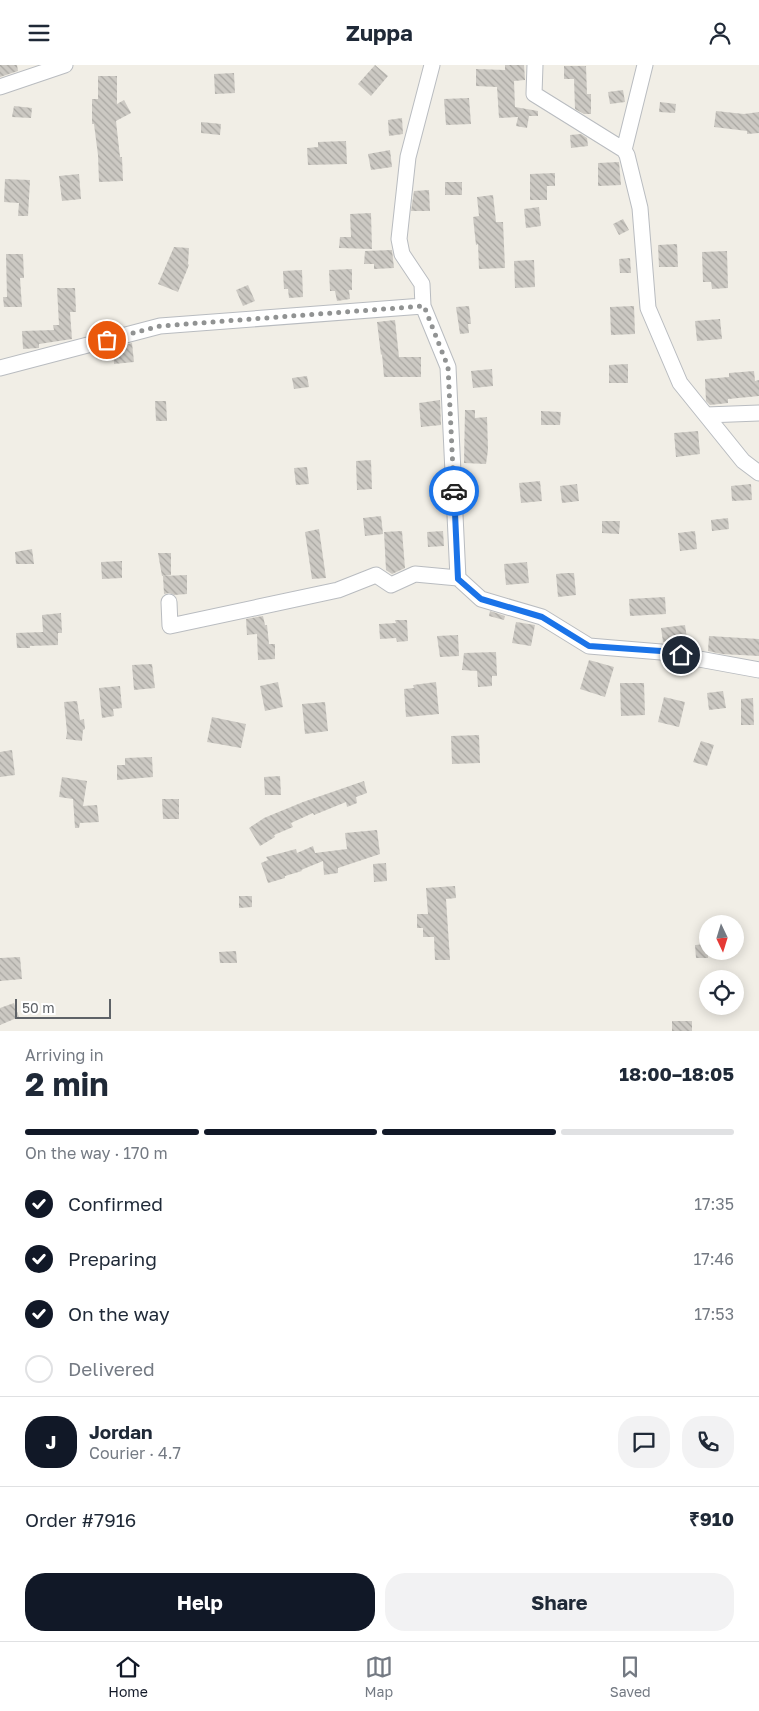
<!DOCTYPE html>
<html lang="en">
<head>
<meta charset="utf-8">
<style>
	:root { --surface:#fff; --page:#f2f2f3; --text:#1f2937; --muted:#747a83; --line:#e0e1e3; --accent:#111827 }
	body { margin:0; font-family:"Golos Text",sans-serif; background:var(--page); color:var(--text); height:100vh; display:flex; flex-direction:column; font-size:19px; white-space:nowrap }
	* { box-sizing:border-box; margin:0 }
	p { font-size:16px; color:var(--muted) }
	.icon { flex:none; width:28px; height:28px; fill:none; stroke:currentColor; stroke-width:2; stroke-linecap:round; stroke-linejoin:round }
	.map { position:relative; height:966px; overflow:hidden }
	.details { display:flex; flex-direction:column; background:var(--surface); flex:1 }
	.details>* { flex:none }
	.needle { width:32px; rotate:176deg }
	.controls { position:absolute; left:699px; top:850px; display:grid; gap:10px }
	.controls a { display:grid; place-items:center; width:45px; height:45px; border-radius:50%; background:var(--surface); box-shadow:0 2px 12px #0003; font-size:25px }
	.scale { position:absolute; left:15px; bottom:12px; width:96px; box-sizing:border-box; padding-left:5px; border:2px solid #5e6267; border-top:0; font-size:14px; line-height:18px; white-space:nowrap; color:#5e6267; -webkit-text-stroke:4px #fff; paint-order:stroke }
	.pin { position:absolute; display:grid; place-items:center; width:42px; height:42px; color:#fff; margin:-21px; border:2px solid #fff; border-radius:50%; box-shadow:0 1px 5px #0007 }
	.courier { position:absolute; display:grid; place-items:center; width:50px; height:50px; margin:-25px; border:4px solid #1a73e8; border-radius:50%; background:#fff; color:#222; box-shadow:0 1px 6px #0007 }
	.overview em { font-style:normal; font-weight:700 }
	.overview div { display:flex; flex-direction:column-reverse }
	.overview { display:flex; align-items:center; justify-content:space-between; height:85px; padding:0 25px }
	h1 { font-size:32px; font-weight:700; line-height:38px }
	.bar { display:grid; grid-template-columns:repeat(4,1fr); gap:8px 5px; align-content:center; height:60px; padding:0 25px }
	.bar i { height:6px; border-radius:4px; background:var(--line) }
	.bar .selected { background:var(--accent) }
	.bar p { grid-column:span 4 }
	.line { display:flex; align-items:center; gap:12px; padding:0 25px; border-top:1px solid var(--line) }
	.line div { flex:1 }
	.round { display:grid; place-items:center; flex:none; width:52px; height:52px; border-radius:20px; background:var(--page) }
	ol { padding:0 25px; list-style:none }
	li { display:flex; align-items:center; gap:15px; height:55px }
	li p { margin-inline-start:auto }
	li .icon { padding:5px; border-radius:50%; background:var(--accent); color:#fff; stroke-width:4 }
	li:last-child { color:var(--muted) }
	li i { width:28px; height:28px; border:2px solid var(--line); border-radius:50% }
	.primary-button { display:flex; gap:10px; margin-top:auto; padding:10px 25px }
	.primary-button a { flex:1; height:58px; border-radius:20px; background:var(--accent); color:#fff; font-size:20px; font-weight:700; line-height:58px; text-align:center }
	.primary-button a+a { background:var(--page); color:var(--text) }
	header { display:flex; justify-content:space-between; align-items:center; height:65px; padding:0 25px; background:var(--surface); font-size:22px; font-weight:700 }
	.dock { display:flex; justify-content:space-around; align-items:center; height:70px; border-top:1px solid var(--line); background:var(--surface); font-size:14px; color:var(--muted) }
	.dock a { display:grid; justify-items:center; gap:2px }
	.dock .selected { color:var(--accent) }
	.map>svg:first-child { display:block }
	.building { fill:url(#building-back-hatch) }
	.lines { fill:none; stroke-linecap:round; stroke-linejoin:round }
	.street-casing { stroke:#b9bcc0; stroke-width:17 }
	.street { stroke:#fff; stroke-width:15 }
	.done { stroke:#919393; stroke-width:5; stroke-dasharray:0 9 }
	.route { stroke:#1a73e8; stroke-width:6 }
</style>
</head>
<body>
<header><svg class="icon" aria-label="menu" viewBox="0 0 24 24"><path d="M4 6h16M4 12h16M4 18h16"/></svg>Zuppa<svg class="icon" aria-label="person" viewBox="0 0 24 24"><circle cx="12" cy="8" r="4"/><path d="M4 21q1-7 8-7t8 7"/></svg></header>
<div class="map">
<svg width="759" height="966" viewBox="0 0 759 966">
	<defs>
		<pattern id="building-back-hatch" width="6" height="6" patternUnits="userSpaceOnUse" patternTransform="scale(1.25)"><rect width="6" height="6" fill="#ccc9c3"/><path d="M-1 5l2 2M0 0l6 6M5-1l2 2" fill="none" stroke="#a9a7a2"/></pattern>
	</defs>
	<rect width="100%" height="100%" fill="#f1eee6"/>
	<path class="building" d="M 0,0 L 17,0 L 18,6 L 0,12 Z
		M 375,0 L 388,11 L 371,31 L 358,19 Z
		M 505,0 L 524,0 L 525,15 L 514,16 L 515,42 L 538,46 L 538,51 L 529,51 L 527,63 L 516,61 L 518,52 L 499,53 L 497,22 L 476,21 L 476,4 L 505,5 Z
		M 564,1 L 586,1 L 587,29 L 591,29 L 591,49 L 584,49 L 575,44 L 574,14 L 564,14 Z
		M 234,8 L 235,28 L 215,29 L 214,9 Z
		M 98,11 L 117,11 L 117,39 L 124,35 L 131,48 L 116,56 L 120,92 L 122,92 L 123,116 L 99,117 L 98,90 L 94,59 L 92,59 L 92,34 L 98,34 Z
		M 623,25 L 625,37 L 610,39 L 608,27 Z
		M 469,33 L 471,59 L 446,60 L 444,34 Z
		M 660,37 L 676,39 L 675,48 L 659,47 Z
		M 14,41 L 32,43 L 31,53 L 12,52 Z
		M 716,46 L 744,49 L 759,47 L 759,68 L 747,69 L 747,66 L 714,62 Z
		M 402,53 L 403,69 L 389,71 L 388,55 Z
		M 201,57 L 221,59 L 220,70 L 201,68 Z
		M 581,69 L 587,73 L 588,81 L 571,83 L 570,70 Z
		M 346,76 L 347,99 L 308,100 L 307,83 L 318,82 L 318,77 Z
		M 390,85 L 392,102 L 371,105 L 368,89 Z
		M 619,97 L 621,120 L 598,121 L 598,98 Z
		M 555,108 L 555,121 L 547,121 L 547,135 L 530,135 L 530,109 Z
		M 79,109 L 81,134 L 62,136 L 59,111 Z
		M 5,114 L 30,115 L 28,151 L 18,151 L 19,138 L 4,137 Z
		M 445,117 L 462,117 L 462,130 L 445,130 Z
		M 429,125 L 430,146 L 411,146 L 414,126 Z
		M 493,130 L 496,157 L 503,157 L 505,203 L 479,204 L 478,179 L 476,180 L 473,152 L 479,151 L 477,132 Z
		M 539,142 L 541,161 L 526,163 L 524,144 Z
		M 371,148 L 372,184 L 339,183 L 340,172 L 351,172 L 350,149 Z
		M 623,154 L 629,165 L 619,170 L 613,159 Z
		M 677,179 L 678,202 L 659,202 L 658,180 Z
		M 174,182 L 189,183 L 188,199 L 189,200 L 178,227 L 158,219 Z
		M 392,185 L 394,203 L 374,204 L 374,199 L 364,199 L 365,186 Z
		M 727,186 L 728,223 L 712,224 L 711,217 L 703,217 L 702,187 Z
		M 6,189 L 23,189 L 24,213 L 20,213 L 22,242 L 4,242 L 3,232 L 7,232 Z
		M 630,193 L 631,208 L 620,208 L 619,194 Z
		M 534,195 L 535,222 L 515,223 L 514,196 Z
		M 352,204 L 352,225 L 349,225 L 350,234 L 337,236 L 335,226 L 330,226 L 329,205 Z
		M 302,205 L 303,232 L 289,233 L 288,224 L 284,224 L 283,206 Z
		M 248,220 L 255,236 L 243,241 L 236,225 Z
		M 57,223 L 75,223 L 76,247 L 70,247 L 72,274 L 39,279 L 39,283 L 23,284 L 22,266 L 54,265 L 53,260 L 59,260 Z
		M 469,241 L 471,259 L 468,259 L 469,268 L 460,269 L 456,242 Z
		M 634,241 L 635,269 L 611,270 L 610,242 Z
		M 720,254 L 722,274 L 697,276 L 695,256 Z
		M 395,255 L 399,292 L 421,292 L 421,312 L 384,312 L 382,289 L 381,290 L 377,257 Z
		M 132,278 L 134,297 L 114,299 L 113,283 Z
		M 628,299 L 628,318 L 609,318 L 609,300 Z
		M 492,304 L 493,321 L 473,323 L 471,306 Z
		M 754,306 L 755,316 L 759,315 L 759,331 L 728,334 L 728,338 L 710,340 L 706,336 L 705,314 L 729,312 L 729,308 Z
		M 307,311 L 309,322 L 294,324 L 292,313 Z
		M 440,335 L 441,360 L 421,362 L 419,338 Z
		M 155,336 L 166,336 L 167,356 L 156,356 Z
		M 465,345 L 475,345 L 475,353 L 487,352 L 488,385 L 486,399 L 464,398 Z
		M 541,346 L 561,347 L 560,360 L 541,360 Z
		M 698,366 L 700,389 L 676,392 L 674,368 Z
		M 371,395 L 372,424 L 357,425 L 356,396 Z
		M 307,402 L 309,419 L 296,420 L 294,403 Z
		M 540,416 L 542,436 L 521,438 L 519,418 Z
		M 577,419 L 579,436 L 562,438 L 560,421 Z
		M 751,419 L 752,435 L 732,436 L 731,421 Z
		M 381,451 L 383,469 L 365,471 L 363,453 Z
		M 728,453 L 729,464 L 712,466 L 711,455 Z
		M 602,456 L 620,456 L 619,469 L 602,468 Z
		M 319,464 L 326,513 L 312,514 L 305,467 Z
		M 402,466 L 405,503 L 392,509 L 386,505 L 384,467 Z
		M 443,466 L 444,481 L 428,482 L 427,467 Z
		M 695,466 L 697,484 L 680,486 L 678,468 Z
		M 32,484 L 34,499 L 16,499 L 15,487 Z
		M 158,488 L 171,488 L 171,510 L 162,511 Z
		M 122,496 L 122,513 L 102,514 L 101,497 Z
		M 527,497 L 529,518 L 506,520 L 504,499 Z
		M 566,508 L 574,508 L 576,530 L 558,532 L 556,509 Z
		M 187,510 L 187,529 L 174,530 L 169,528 L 164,529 L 163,511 Z
		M 665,532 L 666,549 L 630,551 L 629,534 Z
		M 490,546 L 505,551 L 504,555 L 489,551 Z
		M 61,548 L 62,568 L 58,568 L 58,580 L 30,581 L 30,583 L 17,583 L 16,568 L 43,567 L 42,550 Z
		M 263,551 L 265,560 L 267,560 L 269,579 L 275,579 L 275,594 L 258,595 L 257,569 L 247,570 L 246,554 Z
		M 395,555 L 407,555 L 408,576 L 397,577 L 396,573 L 380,574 L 379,559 L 396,558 Z
		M 516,557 L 535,560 L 531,581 L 512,578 Z
		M 685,560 L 687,574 L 663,577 L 661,563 Z
		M 458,570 L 459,591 L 440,592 L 437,571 Z
		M 709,571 L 759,574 L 759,591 L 722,589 L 708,586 Z
		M 496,587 L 497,611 L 492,611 L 492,621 L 478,622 L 477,606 L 462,605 L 464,588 Z
		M 589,595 L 614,602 L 605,632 L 580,624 Z
		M 152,599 L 155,623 L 134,625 L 132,600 Z
		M 278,617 L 283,642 L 265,646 L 260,621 Z
		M 436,617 L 439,649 L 406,652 L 404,624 L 414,623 L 413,620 Z
		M 620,618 L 644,618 L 645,650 L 621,651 Z
		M 120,621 L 122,643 L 113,644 L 114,651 L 102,653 L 99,623 Z
		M 723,626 L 726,643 L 709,645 L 707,628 Z
		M 664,632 L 685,637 L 679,662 L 658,657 Z
		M 753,633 L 754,660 L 741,660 L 741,634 Z
		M 77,636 L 80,655 L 84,654 L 85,664 L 83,665 L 82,676 L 66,674 L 67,667 L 64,637 Z
		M 325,637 L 328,666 L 305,669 L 302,639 Z
		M 212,652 L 246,659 L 241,683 L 207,677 Z
		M 479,670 L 480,698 L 452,699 L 451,671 Z
		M 701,676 L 714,680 L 707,701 L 693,697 Z
		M 12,685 L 15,710 L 0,712 L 0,687 Z
		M 152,692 L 153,712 L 117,715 L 117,700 L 125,700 L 125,693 Z
		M 280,711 L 281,730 L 265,730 L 264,712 Z
		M 62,712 L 87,716 L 83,741 L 97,740 L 99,757 L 80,758 L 79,763 L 75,763 L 73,734 L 59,732 Z
		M 364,716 L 367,728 L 356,732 L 357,738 L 347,742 L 346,737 L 314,750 L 313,748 L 291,758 L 293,762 L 274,770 L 275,772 L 260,781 L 249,763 L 264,753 L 303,737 Z
		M 162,734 L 179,734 L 179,754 L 163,754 Z
		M 377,765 L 380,789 L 338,803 L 338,808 L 324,810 L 323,796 L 301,805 L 302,806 L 285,811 L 285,813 L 268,818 L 261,798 L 268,795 L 266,792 L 296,784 L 297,788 L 313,781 L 315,788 L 347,784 L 345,768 Z
		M 386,798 L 387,816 L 374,817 L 373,799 Z
		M 455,821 L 456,833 L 446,834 L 450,895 L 435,895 L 434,872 L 423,872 L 423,863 L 417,863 L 417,849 L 428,849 L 426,823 Z
		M 239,831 L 252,831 L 252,842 L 239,843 Z
		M 708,879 L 708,893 L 696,893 L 695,880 Z
		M 236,886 L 237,898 L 220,898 L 219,887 Z
		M 20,892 L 22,914 L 0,916 L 0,893 Z
		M 14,938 L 19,952 L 0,960 L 0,943 Z
		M 672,956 L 692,956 L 692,966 L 672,966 Z"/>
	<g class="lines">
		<g class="street-casing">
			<path id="street" d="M 432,0 L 408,92 L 399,174 L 402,189 L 422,219 L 423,241 L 448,302 L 458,513
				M 535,0 L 534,29 L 624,85 L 627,90 L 640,143 L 648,243 L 680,318 L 743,396 L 759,408
				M 0,22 L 65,0
				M 624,85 L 645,0
				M 0,303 L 160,261 L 423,241
				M 706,350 L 759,348
				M 169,537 L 170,561 L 338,525 L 376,510 L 391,520 L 415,509 L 458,513 L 481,534 L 542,552 L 589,581 L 661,587 L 759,605"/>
		</g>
		<use href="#street" class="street"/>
	</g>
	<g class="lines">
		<path class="done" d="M 107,275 L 160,261 L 424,241 L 448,302 L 454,426"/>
		<path class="route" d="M 454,426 L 458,514 L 481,534 L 542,552 L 589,581 L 661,586 L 681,590"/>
	</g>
</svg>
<div class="controls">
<a><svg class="needle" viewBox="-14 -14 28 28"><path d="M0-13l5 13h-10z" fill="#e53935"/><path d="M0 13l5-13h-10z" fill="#747a83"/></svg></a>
<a><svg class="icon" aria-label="locate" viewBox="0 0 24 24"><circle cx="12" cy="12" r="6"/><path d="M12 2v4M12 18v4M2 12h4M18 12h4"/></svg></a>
</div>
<div class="scale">50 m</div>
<div class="pin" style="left:107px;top:275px;background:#ea580c"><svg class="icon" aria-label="bag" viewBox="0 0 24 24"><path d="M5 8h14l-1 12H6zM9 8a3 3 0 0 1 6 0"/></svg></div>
<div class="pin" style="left:681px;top:590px;background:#1f2937"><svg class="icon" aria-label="home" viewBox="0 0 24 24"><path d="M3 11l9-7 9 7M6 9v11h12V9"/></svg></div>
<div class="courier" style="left:454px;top:426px"><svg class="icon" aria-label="car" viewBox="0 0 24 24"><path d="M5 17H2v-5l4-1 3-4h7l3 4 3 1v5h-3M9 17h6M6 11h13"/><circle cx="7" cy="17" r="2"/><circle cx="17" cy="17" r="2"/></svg></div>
</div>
<section class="details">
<div class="overview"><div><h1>2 min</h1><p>Arriving in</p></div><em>18:00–18:05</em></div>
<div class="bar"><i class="selected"></i><i class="selected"></i><i class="selected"></i><i></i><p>On the way · 170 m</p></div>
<ol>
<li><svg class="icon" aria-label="check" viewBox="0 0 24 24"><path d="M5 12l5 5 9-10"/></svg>Confirmed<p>17:35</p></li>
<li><svg class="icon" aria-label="check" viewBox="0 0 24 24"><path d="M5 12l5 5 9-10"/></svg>Preparing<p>17:46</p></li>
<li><svg class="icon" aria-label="check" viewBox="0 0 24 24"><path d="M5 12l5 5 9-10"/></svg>On the way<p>17:53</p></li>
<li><i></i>Delivered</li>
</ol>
<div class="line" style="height:90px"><b class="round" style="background:var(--accent);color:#fff">J</b><div><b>Jordan</b><p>Courier · 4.7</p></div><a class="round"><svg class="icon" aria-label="chat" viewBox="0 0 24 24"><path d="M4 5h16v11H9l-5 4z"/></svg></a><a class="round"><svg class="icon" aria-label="phone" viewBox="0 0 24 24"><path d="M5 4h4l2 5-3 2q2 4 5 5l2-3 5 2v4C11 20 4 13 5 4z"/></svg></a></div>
<div class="line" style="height:65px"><div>Order #7916</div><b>₹910</b></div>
<div class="primary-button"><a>Help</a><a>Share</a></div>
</section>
<nav class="dock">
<a class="selected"><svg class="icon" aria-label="home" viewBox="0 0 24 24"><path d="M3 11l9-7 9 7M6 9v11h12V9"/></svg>Home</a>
<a><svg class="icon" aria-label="map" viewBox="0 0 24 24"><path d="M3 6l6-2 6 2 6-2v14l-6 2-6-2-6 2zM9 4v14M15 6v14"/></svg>Map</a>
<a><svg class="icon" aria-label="saved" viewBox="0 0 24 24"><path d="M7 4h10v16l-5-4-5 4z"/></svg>Saved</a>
</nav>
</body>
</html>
